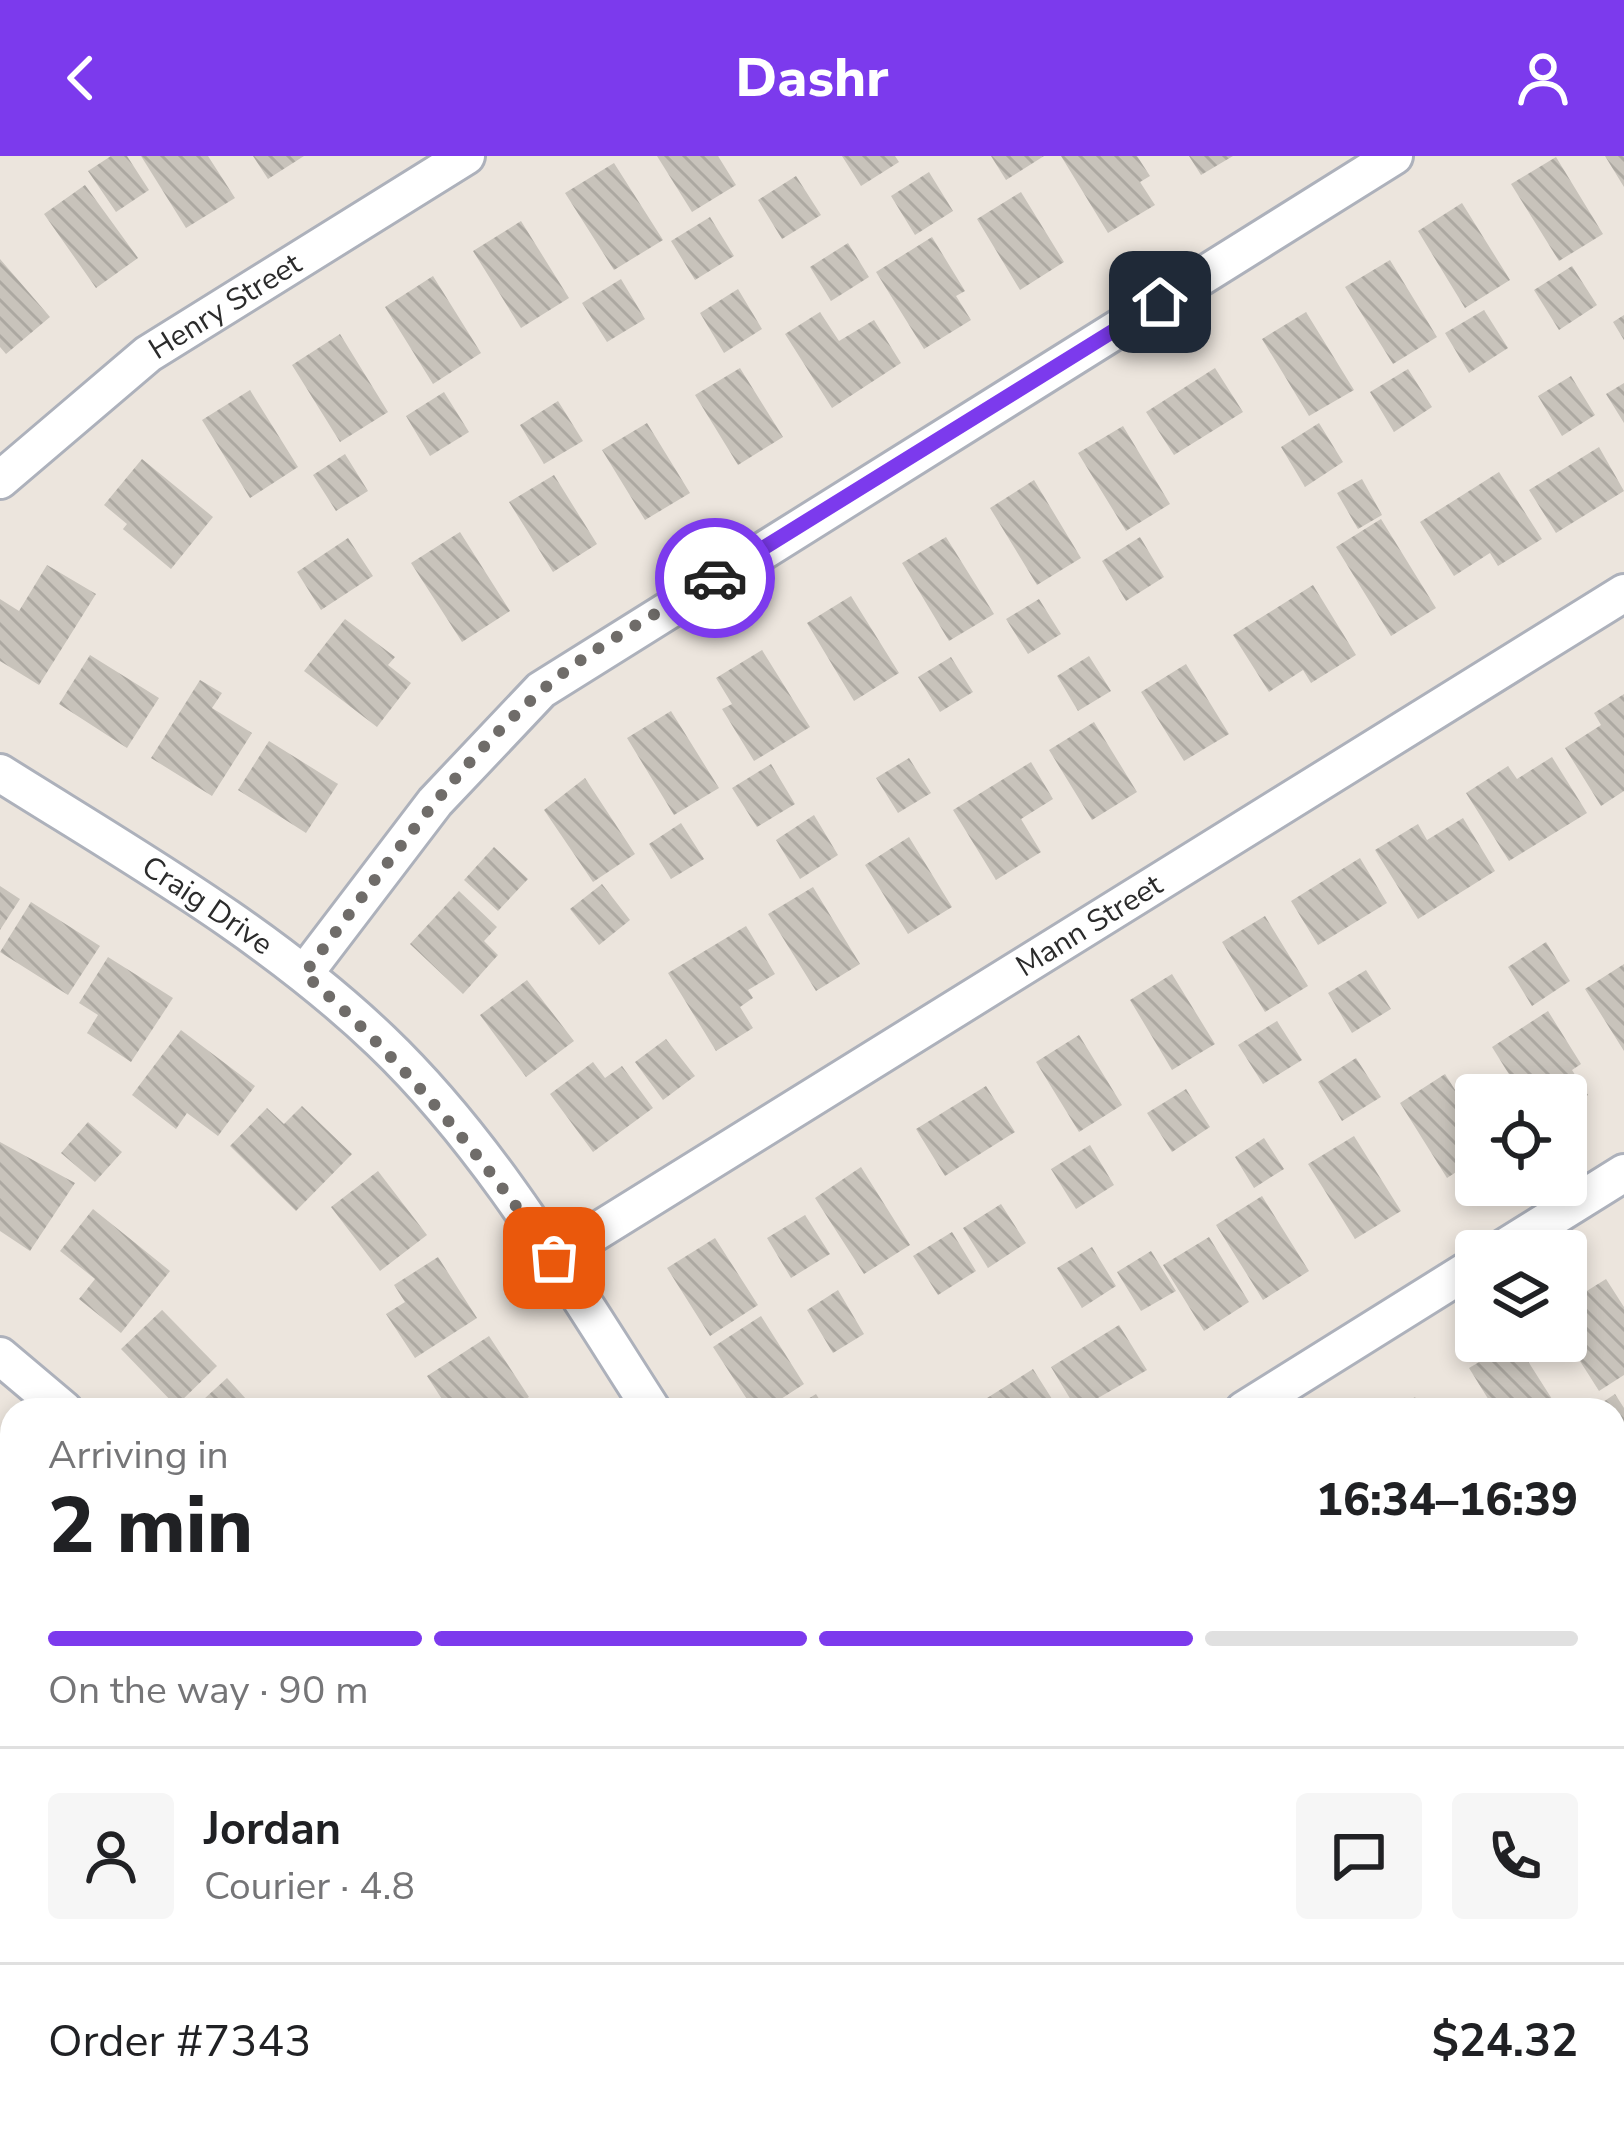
<!DOCTYPE html>
<html lang="en">
<head>
<meta charset="utf-8">
<style>
	:root { --surface:#fff; --page:#f6f6f6; --text:#202124; --muted:#757577; --line:#e0e0e0; --accent:#7c3aed }
	body { margin:0; font-family:"Nunito Sans",sans-serif; background:var(--page); color:var(--text); height:100vh; display:flex; flex-direction:column; font-size:45px; white-space:nowrap }
	* { box-sizing:border-box; margin:0 }
	p { font-size:39px; color:var(--muted) }
	.icon { flex:none; width:66px; height:66px; fill:none; stroke:currentColor; stroke-width:2; stroke-linecap:round; stroke-linejoin:round }
	.map { position:relative; flex:1; overflow:hidden }
	.sheet { position:absolute; left:0px; top:1242px; width:1626px; height:747px; display:flex; flex-direction:column; background:var(--surface); border-radius:36px 36px 0 0; box-shadow:0 6px 18px #0003 }
	.sheet>* { flex:none }
	.fabs { position:absolute; left:1455px; top:918px; display:grid; gap:24px }
	.fabs a { display:grid; place-items:center; width:132px; height:132px; border-radius:12px; background:var(--surface); box-shadow:0 6px 18px #0003; font-size:60px }
	.pin { position:absolute; display:grid; place-items:center; width:102px; height:102px; color:#fff; margin:-51px; border-radius:24px; box-shadow:0 6px 18px #0006 }
	.courier { position:absolute; display:grid; place-items:center; width:120px; height:120px; margin:-60px; border:9px solid #7c3aed; border-radius:50%; background:#fff; color:#222; box-shadow:0 3px 15px #0007 }
	.head em { font-style:normal; font-weight:800 }
	.head div { display:flex; flex-direction:column-reverse }
	.head { display:flex; align-items:center; justify-content:space-between; height:204px; padding:0 48px }
	h1 { font-size:78px; font-weight:800; line-height:90px }
	.bar { display:grid; grid-template-columns:repeat(4,1fr); gap:18px 12px; align-content:center; height:144px; padding:0 48px }
	.bar i { height:15px; border-radius:9px; background:var(--line) }
	.bar .active { background:var(--accent) }
	.bar p { grid-column:span 4 }
	.line { display:flex; align-items:center; gap:30px; padding:0 48px; border-top:3px solid var(--line) }
	.line div { flex:1 }
	.round { display:grid; place-items:center; flex:none; width:126px; height:126px; border-radius:12px; background:var(--page) }
	header { display:flex; justify-content:space-between; align-items:center; height:156px; padding:0 48px; background:var(--accent); color:#fff; font-size:54px; font-weight:800 }
	.map>svg:first-child { display:block }
	.building { fill:url(#building-back-hatch) }
	.lines { fill:none; stroke-linecap:round; stroke-linejoin:round }
	.street-casing { stroke:#adb1bb; stroke-width:42 }
	.street { stroke:#fff; stroke-width:36 }
	.done { stroke:#6f6c69; stroke-width:12; stroke-dasharray:0 21.6 }
	.route { stroke:#7c3aed; stroke-width:15 }
	.labels { text-anchor:middle; dominant-baseline:central; stroke-width:12; stroke-linejoin:round; paint-order:stroke }
	.street-label { font-size:30px; fill:#2b2b2b; stroke:#fff }
</style>
</head>
<body>
<header><svg class="icon" aria-label="back" viewBox="0 0 24 24"><path d="M15 5l-7 7 7 7"/></svg>Dashr<svg class="icon" aria-label="person" viewBox="0 0 24 24"><circle cx="12" cy="8" r="4"/><path d="M4 21q1-7 8-7t8 7"/></svg></header>
<div class="map">
<svg width="1624" height="1987" viewBox="0 0 1624 1987">
	<defs>
		<pattern id="building-back-hatch" width="6" height="6" patternUnits="userSpaceOnUse" patternTransform="scale(3)"><rect width="6" height="6" fill="#c8c3bb"/><path d="M-1 5l2 2M0 0l6 6M5-1l2 2" fill="none" stroke="#aca8a1"/></pattern>
	</defs>
	<rect width="100%" height="100%" fill="#ece5dd"/>
	<path class="building" d="M 111,0 L 127,0 L 149,34 L 116,56 L 88,15 Z
		M 141,0 L 208,0 L 235,42 L 186,72 Z
		M 253,0 L 304,0 L 268,23 Z
		M 657,0 L 718,0 L 736,29 L 692,56 Z
		M 842,0 L 895,0 L 899,6 L 861,30 Z
		M 991,0 L 1044,0 L 1006,24 Z
		M 1061,0 L 1137,0 L 1150,20 L 1140,26 L 1155,49 L 1108,77 Z
		M 1189,0 L 1233,0 L 1201,19 Z
		M 1605,0 L 1624,0 L 1624,31 Z
		M 1556,1 L 1603,78 L 1559,105 L 1511,28 Z
		M 614,7 L 663,84 L 614,114 L 565,37 Z
		M 929,16 L 953,55 L 915,79 L 891,40 Z
		M 796,20 L 821,59 L 782,83 L 758,44 Z
		M 85,29 L 138,102 L 96,132 L 44,58 Z
		M 1021,36 L 1064,106 L 1020,134 L 977,63 Z
		M 1462,47 L 1510,124 L 1465,152 L 1418,75 Z
		M 710,61 L 734,100 L 695,124 L 671,85 Z
		M 521,65 L 569,142 L 521,172 L 473,95 Z
		M 932,81 L 965,135 L 956,140 L 971,164 L 924,193 L 876,116 Z
		M 848,87 L 869,121 L 831,145 L 810,111 Z
		M 0,103 L 50,161 L 6,198 L 0,191 Z
		M 1390,104 L 1437,181 L 1393,208 L 1345,131 Z
		M 1572,110 L 1597,149 L 1559,174 L 1534,134 Z
		M 433,120 L 481,197 L 433,228 L 385,151 Z
		M 621,123 L 645,163 L 607,186 L 582,147 Z
		M 738,133 L 762,173 L 724,197 L 700,157 Z
		M 1484,154 L 1508,192 L 1469,217 L 1445,177 Z
		M 820,156 L 839,185 L 874,164 L 901,207 L 832,252 L 785,178 Z
		M 1306,156 L 1354,234 L 1309,260 L 1262,183 Z
		M 1624,159 L 1624,184 L 1613,166 Z
		M 340,178 L 388,256 L 340,286 L 292,209 Z
		M 740,212 L 783,281 L 738,309 L 695,239 Z
		M 1215,212 L 1243,256 L 1174,299 L 1146,256 Z
		M 1408,213 L 1432,251 L 1394,276 L 1370,236 Z
		M 1571,220 L 1595,259 L 1562,280 L 1538,240 Z
		M 1624,227 L 1624,267 L 1606,238 Z
		M 250,234 L 298,311 L 250,342 L 202,264 Z
		M 444,236 L 469,276 L 430,300 L 406,260 Z
		M 558,245 L 583,285 L 544,308 L 520,269 Z
		M 647,267 L 690,337 L 645,364 L 602,294 Z
		M 1319,267 L 1343,306 L 1305,331 L 1281,291 Z
		M 1123,270 L 1170,348 L 1126,375 L 1078,297 Z
		M 1599,291 L 1624,335 L 1556,377 L 1529,334 Z
		M 345,298 L 368,335 L 336,355 L 313,319 Z
		M 142,303 L 213,361 L 171,413 L 123,373 L 127,368 L 104,349 Z
		M 1499,316 L 1542,383 L 1498,410 L 1490,397 L 1454,420 L 1420,366 Z
		M 554,319 L 597,388 L 553,416 L 509,346 Z
		M 1362,323 L 1382,359 L 1358,373 L 1337,337 Z
		M 1034,324 L 1081,402 L 1037,429 L 990,352 Z
		M 1381,363 L 1436,452 L 1391,480 L 1336,391 Z
		M 460,376 L 510,455 L 462,486 L 411,407 Z
		M 946,381 L 994,458 L 949,485 L 902,407 Z
		M 1140,381 L 1164,421 L 1126,445 L 1102,405 Z
		M 348,382 L 373,420 L 321,454 L 297,416 Z
		M 47,409 L 96,438 L 39,529 L 0,505 L 0,443 L 19,455 Z
		M 1313,429 L 1356,499 L 1311,527 L 1303,514 L 1269,536 L 1233,479 Z
		M 851,440 L 899,517 L 854,545 L 807,467 Z
		M 1039,443 L 1061,478 L 1028,498 L 1006,463 Z
		M 345,463 L 395,501 L 388,509 L 411,527 L 377,571 L 304,515 Z
		M 762,494 L 810,571 L 754,605 L 722,553 L 732,548 L 716,522 Z
		M 90,499 L 159,542 L 127,592 L 59,548 Z
		M 1089,500 L 1111,535 L 1078,555 L 1057,520 Z
		M 951,501 L 973,536 L 940,556 L 918,521 Z
		M 1186,508 L 1229,578 L 1184,605 L 1141,536 Z
		M 200,524 L 222,537 L 212,552 L 252,577 L 212,640 L 151,602 Z
		M 1624,538 L 1624,635 L 1601,650 L 1565,592 L 1601,569 L 1594,557 Z
		M 671,555 L 719,632 L 674,659 L 627,582 Z
		M 1094,566 L 1137,636 L 1092,664 L 1049,594 Z
		M 269,585 L 338,628 L 306,677 L 238,634 Z
		M 1552,601 L 1587,657 L 1509,705 L 1466,637 L 1508,610 L 1517,623 Z
		M 909,602 L 931,637 L 898,657 L 876,622 Z
		M 1031,606 L 1053,643 L 1021,663 L 1041,696 L 996,724 L 953,654 Z
		M 771,608 L 795,648 L 757,671 L 732,632 Z
		M 585,622 L 635,698 L 593,726 L 544,654 Z
		M 814,659 L 838,699 L 800,723 L 776,684 Z
		M 1463,662 L 1495,715 L 1418,763 L 1375,694 L 1418,668 L 1427,684 Z
		M 681,667 L 704,703 L 671,723 L 649,688 Z
		M 909,681 L 952,751 L 908,778 L 865,709 Z
		M 494,691 L 528,723 L 498,755 L 464,724 Z
		M 1360,702 L 1387,747 L 1318,789 L 1291,745 Z
		M 602,728 L 630,764 L 599,789 L 570,753 Z
		M 0,730 L 20,743 L 0,774 Z
		M 813,731 L 860,808 L 816,835 L 768,758 Z
		M 459,735 L 497,771 L 484,785 L 498,799 L 463,838 L 410,788 Z
		M 31,746 L 100,790 L 68,839 L 0,796 Z
		M 1265,760 L 1308,830 L 1265,856 L 1222,786 Z
		M 746,770 L 775,818 L 748,834 L 753,842 L 740,851 L 753,872 L 716,895 L 668,817 Z
		M 1546,786 L 1570,825 L 1532,850 L 1508,811 Z
		M 108,801 L 173,842 L 131,906 L 87,877 L 98,859 L 79,847 Z
		M 1624,808 L 1624,895 L 1585,833 Z
		M 1366,814 L 1391,853 L 1352,877 L 1328,837 Z
		M 1172,818 L 1215,888 L 1172,914 L 1130,844 Z
		M 527,824 L 574,885 L 526,921 L 480,859 Z
		M 1548,855 L 1581,908 L 1572,914 L 1588,939 L 1566,953 L 1566,939 L 1522,939 L 1492,891 Z
		M 1277,865 L 1302,904 L 1263,928 L 1238,889 Z
		M 181,874 L 255,930 L 218,980 L 187,957 L 176,973 L 132,939 Z
		M 1079,879 L 1122,949 L 1079,976 L 1036,906 Z
		M 666,883 L 695,920 L 663,944 L 635,906 Z
		M 1356,902 L 1381,941 L 1342,965 L 1318,926 Z
		M 593,906 L 605,922 L 622,910 L 653,952 L 593,996 L 550,938 Z
		M 1445,918 L 1476,967 L 1476,1003 L 1447,1022 L 1400,947 Z
		M 986,930 L 1015,976 L 945,1020 L 916,973 Z
		M 1186,933 L 1210,971 L 1172,996 L 1147,957 Z
		M 302,950 L 352,998 L 296,1055 L 230,990 L 267,952 L 284,968 Z
		M 88,966 L 122,996 L 95,1026 L 61,997 Z
		M 1354,980 L 1401,1055 L 1355,1083 L 1308,1008 Z
		M 1264,982 L 1284,1013 L 1254,1032 L 1235,1001 Z
		M 0,986 L 75,1027 L 30,1095 L 0,1075 Z
		M 1090,989 L 1114,1029 L 1076,1053 L 1051,1013 Z
		M 861,1011 L 910,1089 L 864,1118 L 815,1042 Z
		M 378,1015 L 427,1079 L 380,1115 L 331,1051 Z
		M 1262,1040 L 1309,1115 L 1263,1144 L 1216,1069 Z
		M 1001,1048 L 1026,1087 L 988,1112 L 963,1072 Z
		M 93,1053 L 170,1115 L 121,1177 L 79,1143 L 95,1123 L 60,1095 Z
		M 805,1059 L 830,1098 L 791,1122 L 767,1082 Z
		M 952,1076 L 976,1115 L 938,1139 L 913,1100 Z
		M 1209,1081 L 1249,1146 L 1204,1175 L 1163,1109 Z
		M 715,1082 L 758,1149 L 710,1180 L 667,1112 Z
		M 1092,1091 L 1116,1130 L 1082,1152 L 1057,1112 Z
		M 1151,1095 L 1176,1135 L 1141,1155 L 1117,1116 Z
		M 438,1101 L 477,1162 L 415,1202 L 386,1158 L 405,1146 L 394,1129 Z
		M 1606,1123 L 1624,1151 L 1624,1219 L 1599,1235 L 1566,1183 L 1574,1176 L 1566,1148 Z
		M 838,1134 L 864,1178 L 833,1197 L 807,1154 Z
		M 162,1154 L 217,1210 L 176,1250 L 121,1193 Z
		M 761,1160 L 804,1228 L 764,1254 L 754,1254 L 713,1191 Z
		M 1119,1169 L 1147,1214 L 1077,1254 L 1051,1211 Z
		M 489,1180 L 529,1241 L 509,1254 L 449,1254 L 427,1220 Z
		M 1515,1185 L 1559,1254 L 1495,1254 L 1469,1212 Z
		M 1033,1213 L 1059,1254 L 968,1254 Z
		M 227,1222 L 256,1254 L 192,1254 Z
		M 816,1238 L 826,1254 L 790,1254 Z
		M 1615,1238 L 1624,1252 L 1624,1287 L 1614,1293 L 1614,1254 L 1591,1254 Z
		M 1415,1241 L 1423,1254 L 1394,1254 Z
		M 1614,1340 L 1624,1358 L 1614,1369 Z
		M 0,1364 L 12,1377 L 12,1460 L 0,1447 Z
		M 1614,1411 L 1624,1427 L 1624,1481 L 1614,1487 Z
		M 12,1715 L 12,1775 L 0,1783 L 0,1723 Z
		M 12,1796 L 12,1841 L 0,1822 L 0,1803 Z
		M 125,1977 L 164,1977 L 170,1987 L 110,1987 Z
		M 359,1977 L 451,1977 L 458,1987 L 366,1987 Z
		M 722,1977 L 749,1977 L 756,1987 L 707,1987 Z
		M 913,1977 L 986,1977 L 992,1987 L 920,1987 Z
		M 1213,1977 L 1238,1977 L 1220,1987 Z
		M 1274,1977 L 1303,1977 L 1310,1987 L 1258,1987 Z
		M 1402,1977 L 1459,1977 L 1444,1987 L 1408,1987 Z
		M 1491,1977 L 1545,1977 L 1530,1987 L 1475,1987 Z"/>
	<g class="lines">
		<g class="street-casing">
			<g id="street">
				<path id="s1" d="M 0,324 L 148,198 L 466,0"/>
				<path id="s2" d="M 0,617 C 132,700 268,777 381,885 C 491,990 570,1127 652,1254"/>
				<path d="M 304,818 L 435,646 L 541,534 L 1394,0"/>
				<path d="M 1499,1095 L 1624,1017"/>
				<path id="s3" d="M 554,1102 L 1624,437"/>
				<path d="M 0,1200 L 64,1254"/>
				<path d="M 1244,1254 L 1476,1109"/>
				<path d="M 1614,1609 L 1624,1602"/>
				<path d="M 1614,1857 L 1624,1873"/>
				<path d="M 555,1977 L 561,1987"/>
				<path d="M 1112,1977 L 1118,1987"/>
				<path d="M 0,1985 L 1,1987"/>
			</g>
		</g>
		<use href="#street" class="street"/>
	</g>
	<g class="lines">
		<path class="done" d="M 554,1102 C 479,997 402,903 304,818 C 378,722 447,618 539,537 C 590,491 657,459 715,422"/>
		<path class="route" d="M 715,422 L 1160,146"/>
	</g>
	<g class="labels">
		<g class="street-label">
			<text stroke="none"><textPath href="#s1" startOffset="285">Henry Street</textPath></text>
			<text stroke="none"><textPath href="#s2" startOffset="246">Craig Drive</textPath></text>
			<text stroke="none"><textPath href="#s3" startOffset="630">Mann Street</textPath></text>
		</g>
	</g>
</svg>
<div class="fabs">
<a><svg class="icon" aria-label="locate" viewBox="0 0 24 24"><circle cx="12" cy="12" r="6"/><path d="M12 2v4M12 18v4M2 12h4M18 12h4"/></svg></a>
<a><svg class="icon" aria-label="layers" viewBox="0 0 24 24"><path d="M12 4l9 5-9 5-9-5zM3 14l9 5 9-5"/></svg></a>
</div>
<div class="pin" style="left:554px;top:1102px;background:#ea580c"><svg class="icon" aria-label="bag" viewBox="0 0 24 24"><path d="M5 8h14l-1 12H6zM9 8a3 3 0 0 1 6 0"/></svg></div>
<div class="pin" style="left:1160px;top:146px;background:#1f2937"><svg class="icon" aria-label="home" viewBox="0 0 24 24"><path d="M3 11l9-7 9 7M6 9v11h12V9"/></svg></div>
<div class="courier" style="left:715px;top:422px"><svg class="icon" aria-label="car" viewBox="0 0 24 24"><path d="M5 17H2v-5l4-1 3-4h7l3 4 3 1v5h-3M9 17h6M6 11h13"/><circle cx="7" cy="17" r="2"/><circle cx="17" cy="17" r="2"/></svg></div>
<section class="sheet">
<div class="head"><div><h1>2 min</h1><p>Arriving in</p></div><em>16:34–16:39</em></div>
<div class="bar"><i class="active"></i><i class="active"></i><i class="active"></i><i></i><p>On the way · 90 m</p></div>
<div class="line" style="height:216px"><a class="round"><svg class="icon" aria-label="person" viewBox="0 0 24 24"><circle cx="12" cy="8" r="4"/><path d="M4 21q1-7 8-7t8 7"/></svg></a><div><b>Jordan</b><p>Courier · 4.8</p></div><a class="round"><svg class="icon" aria-label="chat" viewBox="0 0 24 24"><path d="M4 5h16v11H9l-5 4z"/></svg></a><a class="round"><svg class="icon" aria-label="phone" viewBox="0 0 24 24"><path d="M5 4h4l2 5-3 2q2 4 5 5l2-3 5 2v4C11 20 4 13 5 4z"/></svg></a></div>
<div class="line" style="height:156px"><div>Order #7343</div><b>$24.32</b></div>
</section>
</div>
</body>
</html>
